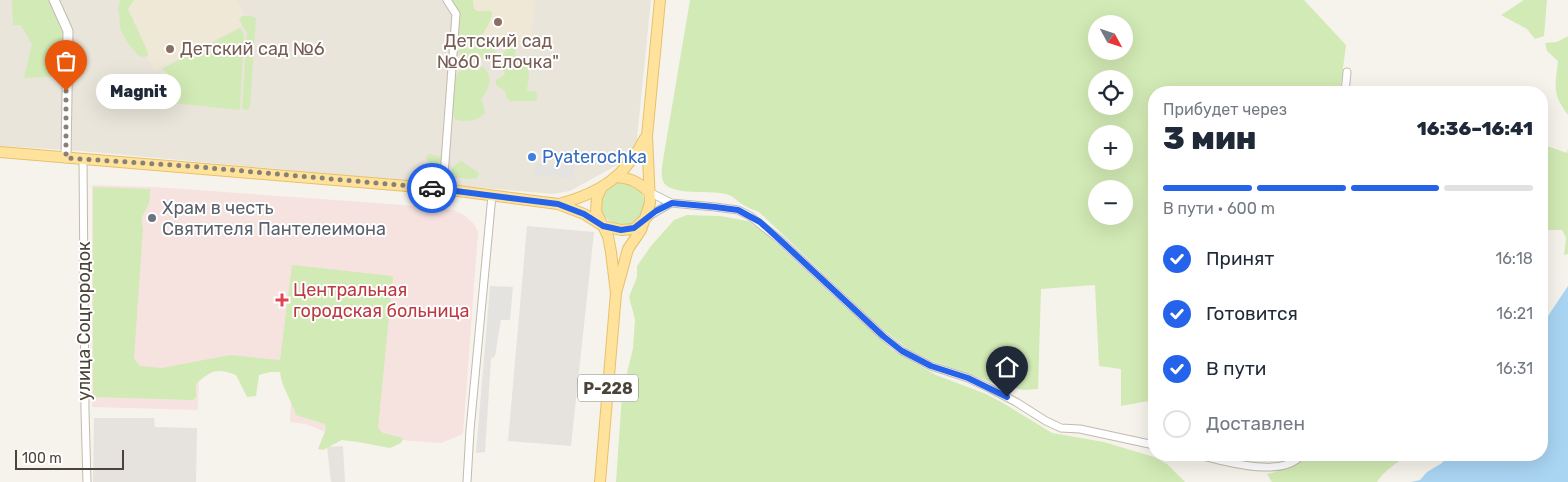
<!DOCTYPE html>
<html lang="ru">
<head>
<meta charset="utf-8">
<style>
	:root { --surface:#fff; --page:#f2f2f3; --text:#1f2937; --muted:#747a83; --line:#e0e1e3; --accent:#2563eb }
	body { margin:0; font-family:Rubik,sans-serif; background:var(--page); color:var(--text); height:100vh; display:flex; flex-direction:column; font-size:19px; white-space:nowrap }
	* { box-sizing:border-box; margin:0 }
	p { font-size:16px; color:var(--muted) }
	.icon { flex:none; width:28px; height:28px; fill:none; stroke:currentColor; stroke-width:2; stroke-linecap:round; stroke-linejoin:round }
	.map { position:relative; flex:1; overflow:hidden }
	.details { position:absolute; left:1148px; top:86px; width:400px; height:375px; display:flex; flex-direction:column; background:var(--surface); border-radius:20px; box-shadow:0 5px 20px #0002 }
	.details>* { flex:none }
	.needle { width:32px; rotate:130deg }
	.controls { position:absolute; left:1088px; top:15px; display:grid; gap:10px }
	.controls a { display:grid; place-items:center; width:45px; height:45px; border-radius:50%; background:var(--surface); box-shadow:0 5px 20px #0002; font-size:25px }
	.scale { position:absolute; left:15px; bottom:12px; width:109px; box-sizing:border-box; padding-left:5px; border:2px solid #4b4439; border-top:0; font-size:14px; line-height:18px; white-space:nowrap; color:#4b4439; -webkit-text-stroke:4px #fff; paint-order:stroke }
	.pin { position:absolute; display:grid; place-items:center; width:42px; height:42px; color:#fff; margin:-51px -21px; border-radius:50% 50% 50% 0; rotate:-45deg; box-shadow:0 0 5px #0007 }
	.pin .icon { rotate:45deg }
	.courier { position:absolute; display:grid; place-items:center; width:50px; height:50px; margin:-25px; border:4px solid #2563eb; border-radius:50%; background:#fff; color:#222; box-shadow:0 1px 6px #0007 }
	.bubble { position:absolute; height:35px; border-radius:18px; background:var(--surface); box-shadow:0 5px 20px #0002; font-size:16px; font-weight:800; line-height:35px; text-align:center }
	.overview em { font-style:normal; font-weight:800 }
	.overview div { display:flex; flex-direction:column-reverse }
	.overview { display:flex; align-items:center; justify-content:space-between; height:85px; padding:0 15px }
	h1 { font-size:32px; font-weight:800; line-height:38px }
	.bar { display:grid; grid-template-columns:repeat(4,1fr); gap:8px 5px; align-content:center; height:60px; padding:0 15px }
	.bar i { height:6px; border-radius:4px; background:var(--line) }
	.bar .on { background:var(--accent) }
	.bar p { grid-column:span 4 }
	ol { padding:0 15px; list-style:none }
	li { display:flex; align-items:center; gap:15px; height:55px }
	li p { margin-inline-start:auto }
	li .icon { padding:5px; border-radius:50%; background:var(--accent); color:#fff; stroke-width:4 }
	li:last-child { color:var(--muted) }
	li i { width:28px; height:28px; border:2px solid var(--line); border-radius:50% }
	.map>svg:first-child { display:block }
	.residential { fill:#eae5da }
	.industrial { fill:#e6e2dd }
	.education { fill:#efe8d6 }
	.medical { fill:#f6e3e0 }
	.green { fill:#d2eab5; fill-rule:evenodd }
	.parking { fill:#e5e3e0 }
	.water { fill:#a9d4f2 }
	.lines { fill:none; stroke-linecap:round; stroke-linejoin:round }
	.minor-casing { stroke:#c2bbae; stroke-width:9 }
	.tertiary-casing { stroke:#c2bbae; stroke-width:11 }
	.primary-casing { stroke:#e6c16a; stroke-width:12 }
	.minor { stroke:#fff; stroke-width:7 }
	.tertiary { stroke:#fff; stroke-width:9 }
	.primary { stroke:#ffe39c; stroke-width:10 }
	.done { stroke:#878178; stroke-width:5; stroke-dasharray:0 9 }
	.route { stroke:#2563eb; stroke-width:6 }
	.education-dot { fill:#8d6e63; stroke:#fff; stroke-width:2 }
	.shop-dot { fill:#3f7fe0; stroke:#fff; stroke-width:2 }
	.worship-dot { fill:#6b7280; stroke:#fff; stroke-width:2 }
	.health-dot { fill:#e0444e; stroke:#fff; stroke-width:2 }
	.labels { text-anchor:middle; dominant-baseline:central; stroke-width:4; stroke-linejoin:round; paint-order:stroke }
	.shield { fill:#fff; stroke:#817c74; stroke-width:1 }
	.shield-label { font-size:16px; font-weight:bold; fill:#4b4439 }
	.education-label { font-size:18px; fill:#785e54; stroke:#fff }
	.shop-label { font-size:18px; fill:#366cbe; stroke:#fff; text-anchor:start }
	.worship-label { font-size:18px; fill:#5b616d; stroke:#fff; text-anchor:start }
	.health-label { font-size:18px; fill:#be3a42; stroke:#fff; text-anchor:start }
	.street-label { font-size:18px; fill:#4b4439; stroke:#fff }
</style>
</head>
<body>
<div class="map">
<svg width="1568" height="482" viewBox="0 0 1568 482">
	<rect width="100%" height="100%" fill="#f6f3ec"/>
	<path class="residential" d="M 0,0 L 651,0 L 636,148 L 626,160 L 570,191 L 552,194 L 81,151 L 0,146 Z"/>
	<path class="industrial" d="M 527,226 L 594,232 L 571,446 L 508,441 Z
		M 94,418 L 154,418 L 155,427 L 197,428 L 196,482 L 93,482 Z
		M 343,446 L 345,482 L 331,482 L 327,447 Z"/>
	<path class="education" d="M 127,0 L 237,0 L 248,23 L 154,71 L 124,14 Z
		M 456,0 L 535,0 L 531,42 L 462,34 Z"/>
	<path class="medical" d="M 92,185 L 154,187 L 391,204 L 454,210 L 464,215 L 474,224 L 478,232 L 463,434 L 441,443 L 332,435 L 306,424 L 290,422 L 292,373 L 199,368 L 198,410 L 92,407 Z"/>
	<path class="green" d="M 12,0 L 49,0 L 67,44 L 64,76 L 24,78 L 32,44 L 21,25 L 13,25 Z
		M 120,0 L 134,0 L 128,9 L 147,50 L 148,56 L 143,57 L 139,56 C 130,47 116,29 120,17 L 118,11 Z
		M 448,0 L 473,0 L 474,9 L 477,11 L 490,11 L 492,13 C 492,21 483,33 479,40 L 469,45 L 455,41 L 457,13 Z
		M 690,0 L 1304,0 L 1346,45 L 1340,92 L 1154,92 L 1154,400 L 1121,406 L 1121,369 L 1099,366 L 1095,285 L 1041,289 L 1038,389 L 1024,390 L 998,385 L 930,360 L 908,349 L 875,323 L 759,212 C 753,210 747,207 742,204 C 737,201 734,197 729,195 C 714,189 669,197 663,181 C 660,173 663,162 664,154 ZM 1096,24 L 1124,24 L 1124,51 L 1096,51 ZM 1096,79 L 1124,79 L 1124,106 L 1096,106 ZM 1096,134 L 1124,134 L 1124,161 L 1096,161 ZM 1096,189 L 1124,189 L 1124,216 L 1096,216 Z
		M 1524,0 L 1547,0 L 1544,36 L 1535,39 L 1527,29 L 1501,15 Z
		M 242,16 L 251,16 L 256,18 L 250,107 L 247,110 L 242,109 L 247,33 L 239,20 Z
		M 240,28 L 244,35 L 240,110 L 172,103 C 171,96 173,96 175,91 C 178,83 167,73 162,69 Z
		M 1568,36 L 1568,115 C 1552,93 1555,88 1558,61 L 1547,51 L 1545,43 L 1557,42 Z
		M 486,41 L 490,43 L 494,50 L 500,55 L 503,54 L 509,46 L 513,44 L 515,49 L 515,54 L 528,67 L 529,74 L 527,91 L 534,91 L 538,94 L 536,101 L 510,101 L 507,98 L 505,91 L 496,85 L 496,80 L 504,75 L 505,72 L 492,65 L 491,62 L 476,56 L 474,62 L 469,62 L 466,59 L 466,57 L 459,54 L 458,50 L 461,47 L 467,49 L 474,47 Z
		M 483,67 C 495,78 488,89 481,100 L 483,103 L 485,113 C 477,121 467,122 456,120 C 449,114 447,56 477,71 L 480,68 Z
		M 1547,146 L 1567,153 L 1568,148 L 1568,254 L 1564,255 L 1566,238 L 1562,230 L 1547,230 L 1541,227 L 1541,160 Z
		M 429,154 L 441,157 C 444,163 444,173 440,179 C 432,180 428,179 423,173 L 424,168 L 429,162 L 426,157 Z
		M 461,161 L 479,173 L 477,178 L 469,179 L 453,177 L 451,174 C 451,167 455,165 461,161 Z
		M600 203a22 22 0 1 1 44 0a22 22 0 1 1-44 0Z
		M 93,187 L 150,189 C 150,193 150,199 149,203 C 146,213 139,215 143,228 L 134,358 L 140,366 L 162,368 L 230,355 L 280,360 L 292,265 L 393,276 L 378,428 L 383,433 L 403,438 L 401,443 L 390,448 L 358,442 L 342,440 L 323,450 L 318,449 L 326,429 L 325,424 L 296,415 C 292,401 281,386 280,372 L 270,372 L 259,375 L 256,396 L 247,397 L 236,375 C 216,367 210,371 196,384 L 196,397 L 193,400 L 93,397 Z
		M 687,215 L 720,216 L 748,221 L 766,234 L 892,350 L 936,375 L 986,394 L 1003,403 L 1052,433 L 1104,442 L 1154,457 L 1167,464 L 1185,482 L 616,482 L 622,394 L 633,348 L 635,319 L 629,297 L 637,277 L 637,266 L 651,246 L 674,220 Z
		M 1297,455 L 1406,455 C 1397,464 1383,471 1377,482 L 1272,482 L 1267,474 C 1281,472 1291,464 1304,460 Z"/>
	<path class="parking" d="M 535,164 L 575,166 L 573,179 L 534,175 Z
		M 490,286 L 513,287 L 510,320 L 501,320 L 495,356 L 491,359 L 485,452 L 476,453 Z"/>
	<path class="water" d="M 1568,286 L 1568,482 L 1411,482 L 1420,480 L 1427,472 L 1442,463 L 1448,455 L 1541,455 L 1541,329 L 1548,316 Z"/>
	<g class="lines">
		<g class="minor-casing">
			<path id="minor" d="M 1345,92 L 1347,72
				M 83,159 L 85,411 L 87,482
				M 443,189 L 456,14 L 447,0
				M 649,192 L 671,203 L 715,207 L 738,210 L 750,216 L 780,240 L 883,336 L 902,351 L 931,366 L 968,378 L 989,388 L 1016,402 L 1046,421 L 1061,428 L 1080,429 L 1154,445
				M 647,217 L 671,203
				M 1199,455 C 1223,461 1283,479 1301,455
				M 467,482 L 470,430 L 492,195"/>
		</g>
		<g class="tertiary-casing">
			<path id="tertiary" d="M 54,0 L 68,31 L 66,158"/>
		</g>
		<g class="primary-casing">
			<path id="primary" d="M 0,152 L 443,189 L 558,204 L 584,214 L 603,226 L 621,230 L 634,229 L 647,217
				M 616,177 C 631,178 638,182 649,192
				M 559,204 C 600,193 625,177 645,138
				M 616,293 L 628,249 L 641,230 L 650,203 L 647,136 L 660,0
				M 600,482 L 616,293 L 611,252 L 608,236 L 596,212 L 597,197 L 602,187"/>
		</g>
		<use href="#minor" class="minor"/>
		<use href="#tertiary" class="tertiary"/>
		<use href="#primary" class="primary"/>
	</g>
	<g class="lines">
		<path class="done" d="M 66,91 L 66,158 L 188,166 L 432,188"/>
		<path class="route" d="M 432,188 L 558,204 L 584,214 L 603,226 L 621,230 L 634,228 L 656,211 L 672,203 L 715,207 L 738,210 L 760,222 L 780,240 L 883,336 L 902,351 L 931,366 L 968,378 L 1007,397"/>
	</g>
	<g class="education-dot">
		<circle cx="498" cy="22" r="5"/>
		<circle cx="170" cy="49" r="5"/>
	</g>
	<circle class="shop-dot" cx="532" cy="157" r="5"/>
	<circle class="worship-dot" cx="152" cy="218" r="5"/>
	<path class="health-dot" d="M279.5 292.5h5v5h5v5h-5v5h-5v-5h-5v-5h5z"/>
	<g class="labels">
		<rect class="shield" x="578" y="374.5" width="60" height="27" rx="4"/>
		<g class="shield-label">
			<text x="608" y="388">Р-228</text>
		</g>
		<g class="education-label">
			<text x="498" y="41">Детский сад<tspan x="498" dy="21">№60 "Елочка"</tspan></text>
			<text x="180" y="49" text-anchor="start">Детский сад №6</text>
		</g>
		<g class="shop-label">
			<text x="542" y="157">Pyaterochka</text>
		</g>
		<g class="worship-label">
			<text x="162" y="208">Храм в честь<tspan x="162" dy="21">Святителя Пантелеимона</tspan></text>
		</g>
		<g class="health-label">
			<text x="293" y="290">Центральная<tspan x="293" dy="21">городская больница</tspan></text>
		</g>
		<g class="street-label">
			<text transform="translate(84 321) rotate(-90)">улица Соцгородок</text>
		</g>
	</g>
</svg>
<div class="controls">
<a><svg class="needle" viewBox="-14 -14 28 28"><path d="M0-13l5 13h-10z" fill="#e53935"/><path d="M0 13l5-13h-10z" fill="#747a83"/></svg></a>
<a><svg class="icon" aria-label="locate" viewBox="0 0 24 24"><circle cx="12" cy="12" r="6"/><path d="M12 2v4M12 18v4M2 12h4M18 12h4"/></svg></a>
<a>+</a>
<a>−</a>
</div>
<div class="scale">100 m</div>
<div class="pin" style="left:66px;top:91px;background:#ea580c"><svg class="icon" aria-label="bag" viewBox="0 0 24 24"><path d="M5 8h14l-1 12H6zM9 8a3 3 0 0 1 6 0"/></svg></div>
<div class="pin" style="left:1007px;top:397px;background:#1f2937"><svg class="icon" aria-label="home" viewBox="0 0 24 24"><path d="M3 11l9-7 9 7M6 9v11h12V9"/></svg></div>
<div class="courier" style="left:432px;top:188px"><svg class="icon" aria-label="car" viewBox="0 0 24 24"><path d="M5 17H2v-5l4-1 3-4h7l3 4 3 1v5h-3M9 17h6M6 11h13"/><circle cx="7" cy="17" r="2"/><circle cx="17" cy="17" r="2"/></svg></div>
<div class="bubble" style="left:96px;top:74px;width:85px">Magnit</div>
<section class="details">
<div class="overview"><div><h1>3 мин</h1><p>Прибудет через</p></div><em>16:36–16:41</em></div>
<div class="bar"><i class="on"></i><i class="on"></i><i class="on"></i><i></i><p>В пути · 600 m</p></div>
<ol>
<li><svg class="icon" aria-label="check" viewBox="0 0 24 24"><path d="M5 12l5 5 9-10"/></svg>Принят<p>16:18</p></li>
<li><svg class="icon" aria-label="check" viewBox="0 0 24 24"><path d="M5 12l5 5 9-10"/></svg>Готовится<p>16:21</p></li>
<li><svg class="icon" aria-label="check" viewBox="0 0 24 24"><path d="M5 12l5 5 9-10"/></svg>В пути<p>16:31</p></li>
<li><i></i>Доставлен</li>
</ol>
</section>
</div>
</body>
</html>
